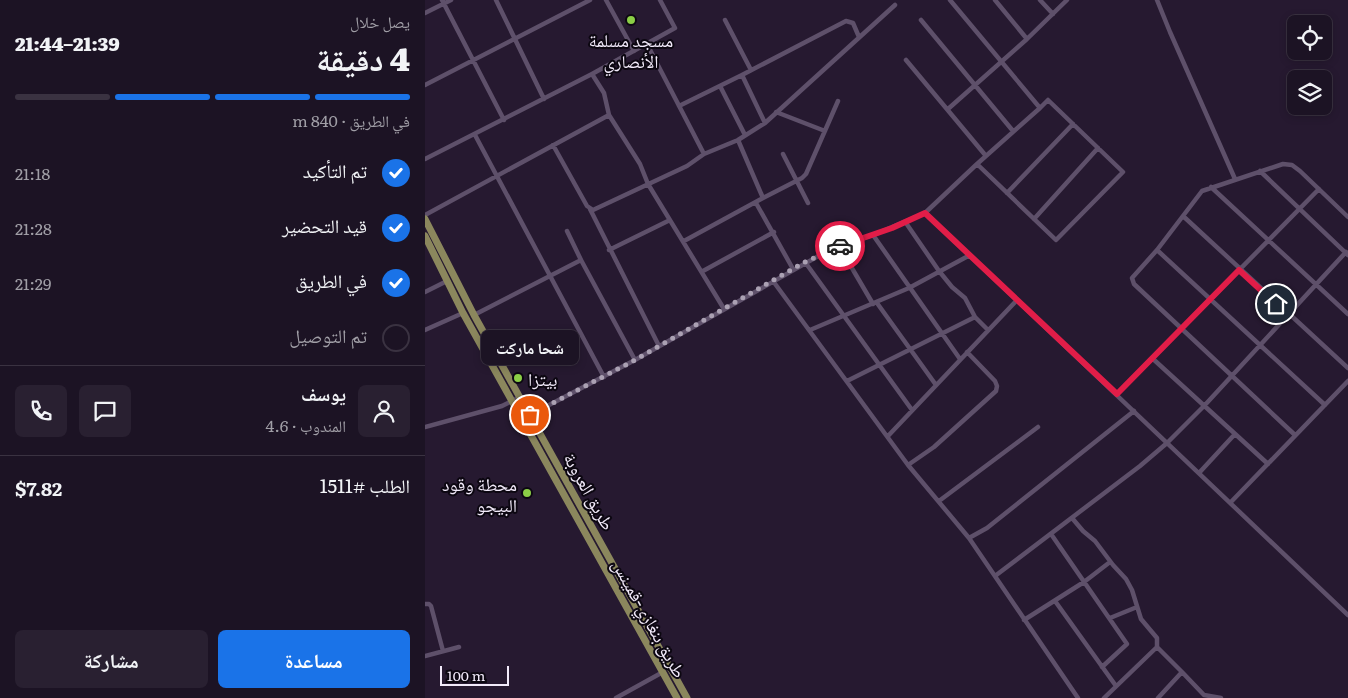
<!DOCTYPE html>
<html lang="ar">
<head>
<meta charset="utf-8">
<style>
	:root { --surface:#1c1324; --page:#292031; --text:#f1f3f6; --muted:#a09ea6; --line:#3a3241; --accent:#1a73e8 }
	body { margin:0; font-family:Literata,"Noto Naskh Arabic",serif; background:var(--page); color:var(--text); direction:rtl; height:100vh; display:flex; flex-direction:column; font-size:19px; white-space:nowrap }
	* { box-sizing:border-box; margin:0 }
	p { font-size:16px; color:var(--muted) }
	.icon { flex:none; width:28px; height:28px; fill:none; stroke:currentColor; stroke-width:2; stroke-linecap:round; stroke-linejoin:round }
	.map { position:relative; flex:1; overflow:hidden; direction:ltr }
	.side { display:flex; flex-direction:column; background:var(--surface); width:425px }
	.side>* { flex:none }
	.fabs { position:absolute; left:862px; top:15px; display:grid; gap:10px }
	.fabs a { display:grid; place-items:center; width:45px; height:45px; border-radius:8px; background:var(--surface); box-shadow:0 2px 8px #0003,0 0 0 1px var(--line); font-size:25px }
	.scale { position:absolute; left:15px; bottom:12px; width:69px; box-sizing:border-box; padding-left:5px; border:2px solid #f2eafa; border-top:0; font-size:14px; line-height:18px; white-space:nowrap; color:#f2eafa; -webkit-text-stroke:4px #0c0711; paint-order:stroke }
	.pin { position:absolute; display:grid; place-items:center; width:42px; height:42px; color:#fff; margin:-21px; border:2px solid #fff; border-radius:50%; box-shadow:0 1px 5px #0007 }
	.courier { position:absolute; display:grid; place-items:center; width:50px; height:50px; margin:-25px; border:4px solid #e11d48; border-radius:50%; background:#fff; color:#222; box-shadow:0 1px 6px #0007 }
	.bubble { position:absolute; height:35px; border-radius:8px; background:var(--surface); box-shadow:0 2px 8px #0003,0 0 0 1px var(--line); font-size:16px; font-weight:800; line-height:35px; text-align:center; direction:rtl }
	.headline em { font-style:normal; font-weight:800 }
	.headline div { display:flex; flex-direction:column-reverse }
	.headline { display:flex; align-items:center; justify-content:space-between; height:85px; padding:0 15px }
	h1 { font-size:32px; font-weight:800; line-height:38px }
	.bar { display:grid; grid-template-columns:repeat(4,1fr); gap:8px 5px; align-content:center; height:60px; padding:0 15px }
	.bar i { height:6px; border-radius:4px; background:var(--line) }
	.bar .selected { background:var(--accent) }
	.bar p { grid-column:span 4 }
	.line { display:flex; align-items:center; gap:12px; padding:0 15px; border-top:1px solid var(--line) }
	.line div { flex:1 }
	.round { display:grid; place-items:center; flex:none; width:52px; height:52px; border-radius:8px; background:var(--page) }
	ol { padding:0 15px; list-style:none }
	li { display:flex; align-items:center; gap:15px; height:55px }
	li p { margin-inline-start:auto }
	li .icon { padding:5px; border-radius:50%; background:var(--accent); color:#fff; stroke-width:4 }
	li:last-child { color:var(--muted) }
	li i { width:28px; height:28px; border:2px solid var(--line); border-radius:50% }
	.button { display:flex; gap:10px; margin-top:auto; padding:10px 15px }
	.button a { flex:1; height:58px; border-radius:8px; background:var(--accent); color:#fff; font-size:20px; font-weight:800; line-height:58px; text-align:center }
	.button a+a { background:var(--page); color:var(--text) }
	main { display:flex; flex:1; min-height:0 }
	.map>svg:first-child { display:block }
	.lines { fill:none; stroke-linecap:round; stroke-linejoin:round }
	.street { stroke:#5e506a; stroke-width:4.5 }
	.primary { stroke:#8b875d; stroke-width:7 }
	.done { stroke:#aba1b3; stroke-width:5; stroke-dasharray:0 9 }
	.route { stroke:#e11d48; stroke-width:6 }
	.poi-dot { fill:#8bce46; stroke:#0c0711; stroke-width:2 }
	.labels { text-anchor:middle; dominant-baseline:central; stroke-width:4; stroke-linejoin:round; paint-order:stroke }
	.poi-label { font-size:18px; fill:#f2eafa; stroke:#0c0711 }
	.street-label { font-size:18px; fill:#f2eafa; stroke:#0c0711 }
</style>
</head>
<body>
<main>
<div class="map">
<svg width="923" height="698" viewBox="0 0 923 698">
	<rect width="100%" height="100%" fill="#261930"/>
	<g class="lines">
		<path class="street" d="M 17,0 L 79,120
			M 71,0 L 119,99
			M 181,0 L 209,51
			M 570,0 L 602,39
			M 615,0 L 628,14
			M 732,0 L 745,32 L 810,179
			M 0,13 L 26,0
			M 300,20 L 326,70
			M 496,20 L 588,131
			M 222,44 L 279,154
			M 481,60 L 561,156
			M 167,74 L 179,93 L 184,115 L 215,164 L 223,184 L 299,309
			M 317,75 L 421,21 L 428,23 L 434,37
			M 0,85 L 165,0
			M 295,86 L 320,135
			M 254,106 L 317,75 L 340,123
			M 523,109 L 602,39 L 642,0
			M 351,112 L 400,131
			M 50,135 L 179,377
			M 128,145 L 162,206 L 168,210 L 262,166 L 279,154 L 313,140
			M 358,154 L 383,203
			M 0,159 L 167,74 L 250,28 L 235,0
			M 552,164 L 615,108
			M 835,171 L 923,255
			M 786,187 L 923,314
			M 582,193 L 648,124
			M 338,198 L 377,178 L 381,174 L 413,101
			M 331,203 L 368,269
			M 165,209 L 234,346
			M 500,213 L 552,164 L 631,240 L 698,172 L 623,100 L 615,108 L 525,0
			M 0,215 L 184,115
			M 758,216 L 923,368
			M 609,219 L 673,148
			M 481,223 L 514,271 L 527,287 L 540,298 L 550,317 L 563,330
			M 142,231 L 156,260
			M 448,235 L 535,359
			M 259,241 L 338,198 L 313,140 L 340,123 L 470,5
			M 414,246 L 448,304
			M 184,250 L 245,220
			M 732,250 L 900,405
			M 380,262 L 487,410
			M 278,271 L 349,232
			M 348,281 L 483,465 L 544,538 L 653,698
			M 0,292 L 22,281
			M 452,303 L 511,385
			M 49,315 L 156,260 L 210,360
			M 0,330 L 38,313
			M 385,330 L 484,288 L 545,255
			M 727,358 L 843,464
			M 422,381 L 550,317
			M 692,394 L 894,189
			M 105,415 L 210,360 L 404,250 L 453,233 L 500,213 L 923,615
			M 0,427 L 77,406 L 95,397
			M 870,435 L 709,284 L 707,278 L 732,250 L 777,191 L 858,164 L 867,165 L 875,171 L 923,217
			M 463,436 L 592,300
			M 483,465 L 509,447 L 571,391 L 572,386 L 570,381 L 542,352
			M 774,473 L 810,434
			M 514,501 L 613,427
			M 805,503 L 923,381
			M 647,518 L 658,531 L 670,541 L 688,565 L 701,579 L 707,590 L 716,619 L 732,638 L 732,647 L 757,672 L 733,698
			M 626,534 L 702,644 L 677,667
			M 544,538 L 562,528 L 709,411
			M 570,576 L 715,466 L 742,443 L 779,406 L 921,252
			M 630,601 L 691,686
			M 0,604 L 4,604 L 6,606 L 18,651
			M 685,618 L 712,607
			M 599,620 L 659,582 L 685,562
			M 0,656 L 34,647
			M 757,672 L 779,695 L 796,698
			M 191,698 L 238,672
			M 679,698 L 732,647"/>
		<path class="primary" d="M 0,219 L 49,315 L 262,698
			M 0,236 L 38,313 L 252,698"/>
	</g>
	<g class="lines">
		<path class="done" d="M 105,415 L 210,360 L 380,262 L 415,246"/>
		<path class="route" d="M 415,246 L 467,228 L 500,213 L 692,394 L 814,270 L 851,304"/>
	</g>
	<g class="poi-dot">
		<circle cx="206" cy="20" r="5"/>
		<circle cx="93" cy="378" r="5"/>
		<circle cx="102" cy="493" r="5"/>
	</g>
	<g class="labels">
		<g class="poi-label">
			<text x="206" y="39">مسجد مسلمة<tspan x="206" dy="21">الأنصاري</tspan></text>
			<text x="103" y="378" text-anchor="start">بيتزا</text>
			<text x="92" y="483" text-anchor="end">محطة وقود<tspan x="92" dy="21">البيجو</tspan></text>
		</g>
		<g class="street-label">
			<text transform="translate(165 491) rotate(61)">طريق العروبة</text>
			<text transform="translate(225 618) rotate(61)">طريق بنغازي-قمينس</text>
		</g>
	</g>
</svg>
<div class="fabs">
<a><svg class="icon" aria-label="locate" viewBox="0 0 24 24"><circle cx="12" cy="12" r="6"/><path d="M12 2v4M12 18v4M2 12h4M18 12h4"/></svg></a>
<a><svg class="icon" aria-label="layers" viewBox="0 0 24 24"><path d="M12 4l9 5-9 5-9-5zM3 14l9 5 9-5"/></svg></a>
</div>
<div class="scale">100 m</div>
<div class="pin" style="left:105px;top:415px;background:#ea580c"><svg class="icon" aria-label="bag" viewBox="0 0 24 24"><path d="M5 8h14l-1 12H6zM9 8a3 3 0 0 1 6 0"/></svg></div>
<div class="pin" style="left:851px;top:304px;background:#1f2937"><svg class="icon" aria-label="home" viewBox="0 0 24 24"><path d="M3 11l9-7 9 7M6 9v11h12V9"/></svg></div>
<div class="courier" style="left:415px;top:246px"><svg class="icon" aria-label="car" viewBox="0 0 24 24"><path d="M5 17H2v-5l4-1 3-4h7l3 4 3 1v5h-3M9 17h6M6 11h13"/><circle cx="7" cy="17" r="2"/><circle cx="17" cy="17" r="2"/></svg></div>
<div class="bubble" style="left:56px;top:330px;width:98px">شحا ماركت</div>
</div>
<section class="side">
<div class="headline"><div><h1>4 دقيقة</h1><p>يصل خلال</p></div><em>21:39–21:44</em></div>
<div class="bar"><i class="selected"></i><i class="selected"></i><i class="selected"></i><i></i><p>في الطريق · 840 m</p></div>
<ol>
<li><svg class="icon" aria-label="check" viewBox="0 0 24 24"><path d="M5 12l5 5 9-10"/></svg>تم التأكيد<p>21:18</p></li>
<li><svg class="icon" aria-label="check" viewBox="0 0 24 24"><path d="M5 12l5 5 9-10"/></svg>قيد التحضير<p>21:28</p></li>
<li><svg class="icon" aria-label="check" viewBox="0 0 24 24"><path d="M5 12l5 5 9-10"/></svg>في الطريق<p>21:29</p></li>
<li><i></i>تم التوصيل</li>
</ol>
<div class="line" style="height:90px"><a class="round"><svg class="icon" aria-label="person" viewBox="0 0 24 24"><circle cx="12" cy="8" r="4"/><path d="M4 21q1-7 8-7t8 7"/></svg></a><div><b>يوسف</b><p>المندوب · 4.6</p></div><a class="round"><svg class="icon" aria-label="chat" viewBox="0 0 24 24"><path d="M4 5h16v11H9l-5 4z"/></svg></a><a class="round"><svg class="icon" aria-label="phone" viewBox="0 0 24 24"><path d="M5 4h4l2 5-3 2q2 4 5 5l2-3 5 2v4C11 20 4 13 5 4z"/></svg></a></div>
<div class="line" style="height:65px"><div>الطلب #1511</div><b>$7.82</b></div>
<div class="button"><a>مساعدة</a><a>مشاركة</a></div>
</section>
</main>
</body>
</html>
